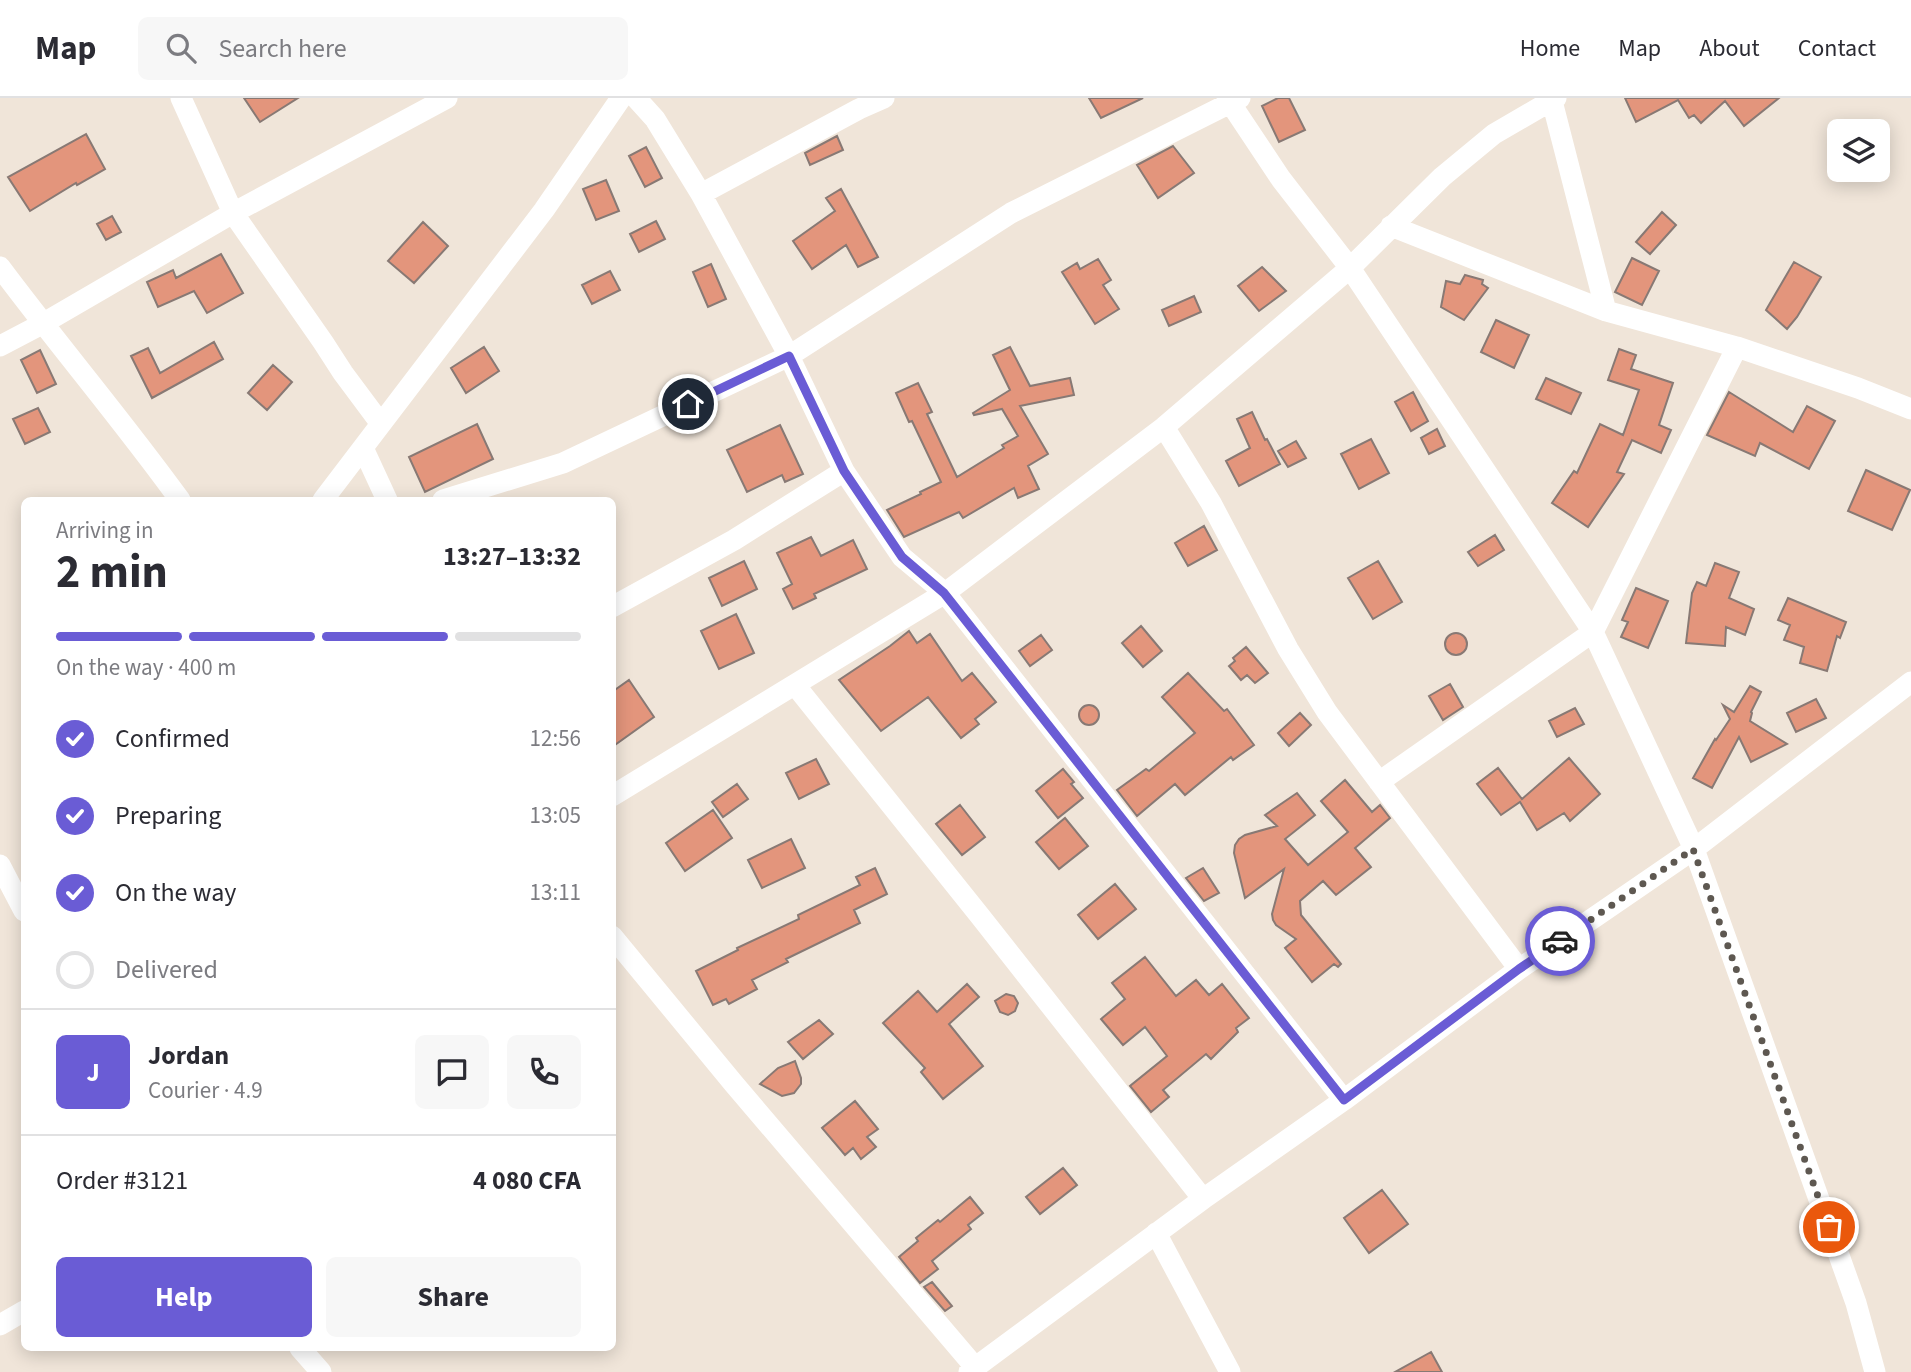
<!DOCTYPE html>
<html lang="en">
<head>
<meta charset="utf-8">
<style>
	:root { --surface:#fff; --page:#f7f7f7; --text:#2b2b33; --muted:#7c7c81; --line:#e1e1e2; --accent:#6a5cd5 }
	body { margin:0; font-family:"Source Sans 3",sans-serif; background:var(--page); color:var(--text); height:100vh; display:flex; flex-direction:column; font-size:26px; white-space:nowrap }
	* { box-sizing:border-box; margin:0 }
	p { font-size:23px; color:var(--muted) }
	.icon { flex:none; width:38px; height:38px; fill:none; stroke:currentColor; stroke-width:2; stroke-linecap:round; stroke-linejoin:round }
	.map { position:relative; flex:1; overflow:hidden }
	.sheet { position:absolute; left:21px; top:399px; width:595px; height:854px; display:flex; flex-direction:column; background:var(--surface); border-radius:10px; box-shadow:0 4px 18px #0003 }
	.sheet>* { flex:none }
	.controls { position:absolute; left:1827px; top:21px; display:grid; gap:14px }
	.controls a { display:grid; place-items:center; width:63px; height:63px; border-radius:10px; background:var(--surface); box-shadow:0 4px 18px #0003; font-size:35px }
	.pin { position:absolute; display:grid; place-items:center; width:60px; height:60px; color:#fff; margin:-30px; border:4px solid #fff; border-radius:50%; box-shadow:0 2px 7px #0007 }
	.courier { position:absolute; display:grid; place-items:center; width:70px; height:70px; margin:-35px; border:5px solid #6a5cd5; border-radius:50%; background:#fff; color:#222; box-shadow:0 2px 9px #0007 }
	.summary em { font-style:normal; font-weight:700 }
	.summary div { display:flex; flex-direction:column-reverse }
	.summary { display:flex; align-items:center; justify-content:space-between; height:119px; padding:0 35px }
	h1 { font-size:46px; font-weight:700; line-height:52px }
	.bar { display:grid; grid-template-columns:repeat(4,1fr); gap:10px 7px; align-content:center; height:84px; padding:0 35px }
	.bar i { height:9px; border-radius:5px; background:var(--line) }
	.bar .on { background:var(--accent) }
	.bar p { grid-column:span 4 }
	.line { display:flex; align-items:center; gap:18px; padding:0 35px; border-top:2px solid var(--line) }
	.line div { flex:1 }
	.round { display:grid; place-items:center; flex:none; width:74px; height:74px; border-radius:10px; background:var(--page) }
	ol { padding:0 35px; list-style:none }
	li { display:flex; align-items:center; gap:21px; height:77px }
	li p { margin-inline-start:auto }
	li .icon { padding:7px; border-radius:50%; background:var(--accent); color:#fff; stroke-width:4 }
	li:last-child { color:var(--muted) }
	li i { width:38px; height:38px; border:4px solid var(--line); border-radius:50% }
	.cta { display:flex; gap:14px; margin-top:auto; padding:14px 35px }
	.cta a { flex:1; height:80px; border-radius:10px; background:var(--accent); color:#fff; font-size:28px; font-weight:700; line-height:80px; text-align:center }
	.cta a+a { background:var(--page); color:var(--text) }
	header { display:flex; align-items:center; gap:42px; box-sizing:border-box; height:98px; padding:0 35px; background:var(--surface); border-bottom:2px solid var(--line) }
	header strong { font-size:33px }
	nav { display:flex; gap:38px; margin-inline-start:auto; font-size:24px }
	.search { width:490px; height:63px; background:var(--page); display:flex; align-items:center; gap:18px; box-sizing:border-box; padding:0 24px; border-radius:10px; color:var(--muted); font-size:26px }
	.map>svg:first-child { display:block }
	.building { fill:#e3957c; stroke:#887974; stroke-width:2 }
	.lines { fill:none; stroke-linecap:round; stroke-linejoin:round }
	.minor { stroke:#fff; stroke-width:21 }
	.done { stroke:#5e5851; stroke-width:7; stroke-dasharray:0 12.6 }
	.route { stroke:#6a5cd5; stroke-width:9 }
</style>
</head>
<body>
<header>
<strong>Map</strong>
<div class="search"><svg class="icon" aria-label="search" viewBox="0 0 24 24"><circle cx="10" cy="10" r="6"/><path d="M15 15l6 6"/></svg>Search here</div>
<nav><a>Home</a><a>Map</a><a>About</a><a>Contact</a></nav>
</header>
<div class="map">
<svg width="1911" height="1274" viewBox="0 0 1911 1274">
	<rect width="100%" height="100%" fill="#f0e5d9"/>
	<path class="building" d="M 244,0 L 298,0 L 260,24 Z
		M 1089,0 L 1143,0 L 1101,20 Z
		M 1278,0 L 1289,0 L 1305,32 L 1279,44 L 1262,8 Z
		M 1625,0 L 1779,0 L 1744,28 L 1725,3 L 1701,25 L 1694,17 L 1689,20 L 1678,2 L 1636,24 Z
		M 86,36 L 105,71 L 77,87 L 76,85 L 30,113 L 8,79 Z
		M 837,38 L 843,52 L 810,67 L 805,55 Z
		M 1173,48 L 1194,75 L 1158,100 L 1137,67 Z
		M 646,49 L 662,80 L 645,89 L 629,58 Z
		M 606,82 L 619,113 L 596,122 L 583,91 Z
		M 841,91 L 878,159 L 858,169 L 846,147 L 812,171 L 793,143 L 835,113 L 826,100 Z
		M 1662,114 L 1676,127 L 1650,156 L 1636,144 Z
		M 112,118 L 121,134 L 106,142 L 97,126 Z
		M 656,123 L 665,141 L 639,154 L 630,136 Z
		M 423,124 L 448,148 L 414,185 L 388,163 Z
		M 221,156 L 243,195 L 207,215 L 194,193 L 158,209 L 147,184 L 173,172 L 176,180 Z
		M 1632,160 L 1659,173 L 1642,207 L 1615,194 Z
		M 1098,161 L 1111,182 L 1103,187 L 1119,211 L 1095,226 L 1062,174 L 1077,165 L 1080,171 Z
		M 1794,164 L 1821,179 L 1797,219 L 1787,231 L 1766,212 Z
		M 711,166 L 726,201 L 708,209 L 693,174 Z
		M 1262,169 L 1286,193 L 1259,213 L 1238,188 Z
		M 610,173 L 620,192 L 592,206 L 582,187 Z
		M 1465,177 L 1483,182 L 1482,186 L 1488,190 L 1464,222 L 1441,209 L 1446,183 L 1460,186 Z
		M 1194,198 L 1201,214 L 1169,228 L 1162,212 Z
		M 1496,222 L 1529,237 L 1514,270 L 1481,254 Z
		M 214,244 L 223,261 L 152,300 L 131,258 L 148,250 L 160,275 Z
		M 484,249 L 499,273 L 466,295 L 451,270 Z
		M 1010,249 L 1030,288 L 1070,280 L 1074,297 L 1020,308 L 1048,356 L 1028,368 L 1039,391 L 1018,400 L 1014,390 L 963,420 L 959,414 L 904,439 L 887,412 L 921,396 L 920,394 L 941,384 L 912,323 L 909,324 L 896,295 L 918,285 L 932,314 L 927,316 L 957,379 L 1004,350 L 1002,347 L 1018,338 L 1002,311 L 974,317 L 973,315 L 1010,292 L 993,257 Z
		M 1619,251 L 1636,257 L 1631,271 L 1673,285 L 1659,327 L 1671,332 L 1661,355 L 1632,342 L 1617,374 L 1624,376 L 1588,429 L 1552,405 L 1574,373 L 1577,375 L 1600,326 L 1623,337 L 1639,292 L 1608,282 Z
		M 40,252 L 56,286 L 37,295 L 21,262 Z
		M 273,267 L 292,284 L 267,312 L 248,295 Z
		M 1546,280 L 1581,295 L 1571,316 L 1536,301 Z
		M 1413,294 L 1428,323 L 1411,333 L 1395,304 Z
		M 1729,294 L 1793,334 L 1807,308 L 1835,323 L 1809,371 L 1760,345 L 1755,358 L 1707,337 Z
		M 38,310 L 50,334 L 25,346 L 13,321 Z
		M 1252,314 L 1265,342 L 1267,341 L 1280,366 L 1239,388 L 1226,363 L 1250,350 L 1237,321 Z
		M 477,326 L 493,361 L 425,394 L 409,359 Z
		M 780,327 L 803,376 L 785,384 L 782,377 L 747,394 L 727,352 Z
		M 1437,331 L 1445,348 L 1429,356 L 1421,340 Z
		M 1371,341 L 1389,375 L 1359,391 L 1341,356 Z
		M 1296,343 L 1306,360 L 1288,369 L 1278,353 Z
		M 1866,372 L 1910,392 L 1892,432 L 1848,413 Z
		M 1204,428 L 1217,452 L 1188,468 L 1175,445 Z
		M 1495,437 L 1504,452 L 1478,468 L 1468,454 Z
		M 811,439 L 821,458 L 853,442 L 867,471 L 814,496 L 816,500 L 793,511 L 783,491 L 792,486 L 777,455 Z
		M 744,463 L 757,491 L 722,508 L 709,480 Z
		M 1378,463 L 1402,504 L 1373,521 L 1348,480 Z
		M 1715,465 L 1739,474 L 1729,500 L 1754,511 L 1745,537 L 1726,529 L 1725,548 L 1686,545 L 1692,495 L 1697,484 L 1706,488 Z
		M 1636,490 L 1668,503 L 1648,550 L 1621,539 L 1628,524 L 1622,522 Z
		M 1788,500 L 1846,524 L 1840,540 L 1837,538 L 1827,573 L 1800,565 L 1804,549 L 1784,542 L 1790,527 L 1778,522 Z
		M 736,516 L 754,555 L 719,571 L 701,533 Z
		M 1141,528 L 1162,553 L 1143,569 L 1122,545 Z
		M 909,533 L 917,545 L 930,536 L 962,583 L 972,575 L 996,604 L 975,621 L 979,626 L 961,640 L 928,599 L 881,633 L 839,582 L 890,548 Z
		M1445 546a11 11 0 1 1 22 0a11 11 0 1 1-22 0Z
		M 1041,537 L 1052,552 L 1030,568 L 1019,553 Z
		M 1246,549 L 1268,575 L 1255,585 L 1247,577 L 1241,582 L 1229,568 L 1235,563 L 1233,560 Z
		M 1188,575 L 1224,613 L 1227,611 L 1254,647 L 1233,662 L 1231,659 L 1185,697 L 1175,686 L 1137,718 L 1117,692 L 1146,671 L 1149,673 L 1195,635 L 1162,599 Z
		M 629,582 L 654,619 L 612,649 L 612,594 Z
		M 1450,586 L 1463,609 L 1443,622 L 1429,598 Z
		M 1750,588 L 1761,594 L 1751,614 L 1752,615 L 1750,623 L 1787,646 L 1751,664 L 1739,639 L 1712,690 L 1693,680 L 1715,641 L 1716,642 L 1730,621 L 1723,607 L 1734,614 Z
		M 1816,601 L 1826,620 L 1796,634 L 1787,615 Z
		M1079 617a10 10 0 1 1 20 0a10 10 0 1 1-20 0Z
		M 1575,610 L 1584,626 L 1557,639 L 1549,623 Z
		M 1300,615 L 1311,627 L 1289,648 L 1278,635 Z
		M 1569,660 L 1600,696 L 1570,723 L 1564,715 L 1537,732 L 1520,704 L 1501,717 L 1477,686 L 1498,670 L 1522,701 Z
		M 816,661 L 829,686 L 799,701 L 786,675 Z
		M 1063,671 L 1074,684 L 1071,686 L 1083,700 L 1058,720 L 1036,693 Z
		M 1345,682 L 1372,714 L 1380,707 L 1390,720 L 1355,750 L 1371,769 L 1336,797 L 1323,783 L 1300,803 L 1301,817 L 1341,866 L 1338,869 L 1334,866 L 1312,884 L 1285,850 L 1296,841 L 1276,827 L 1273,822 L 1272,816 L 1284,771 L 1245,800 L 1234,755 L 1235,747 L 1239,741 L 1245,737 L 1277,728 L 1265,717 L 1297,695 L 1315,717 L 1285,741 L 1308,767 L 1348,734 L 1321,703 Z
		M 737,686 L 748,701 L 723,719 L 712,704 Z
		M 960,707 L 985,739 L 962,757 L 936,726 Z
		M 713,712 L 732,740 L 685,773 L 666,745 Z
		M 1065,720 L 1088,748 L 1059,771 L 1036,744 Z
		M 791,741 L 805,770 L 762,790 L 748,762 Z
		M 875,770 L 887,796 L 854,812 L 860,825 L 786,861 L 788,864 L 752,882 L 757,891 L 729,906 L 726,901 L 713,907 L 696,873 L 738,852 L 737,850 L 799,821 L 798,817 L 860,787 L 856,779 Z
		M 1203,770 L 1219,795 L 1204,803 L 1186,780 Z
		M 1115,786 L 1136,811 L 1098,841 L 1078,817 Z
		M 1145,859 L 1176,898 L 1196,882 L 1209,897 L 1222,886 L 1249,920 L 1236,930 L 1238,934 L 1211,961 L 1206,956 L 1163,992 L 1169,999 L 1151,1014 L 1130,988 L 1167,958 L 1145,929 L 1123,947 L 1101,921 L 1125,901 L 1112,885 Z
		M 967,886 L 979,899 L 949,926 L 983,968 L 943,1001 L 921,974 L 925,970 L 883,925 L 918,893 L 937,914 Z
		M 1006,896 L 1014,898 L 1018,905 L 1015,913 L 1008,917 L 1000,914 L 995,903 Z
		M 819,922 L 833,936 L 803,961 L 788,944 Z
		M 795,963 L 801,980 L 801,986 L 794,995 L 782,998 L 760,986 L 778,970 Z
		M 855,1003 L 878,1031 L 867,1039 L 876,1049 L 861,1061 L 853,1050 L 845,1057 L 822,1030 Z
		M 1063,1070 L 1077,1087 L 1040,1116 L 1026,1099 Z
		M 1382,1092 L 1408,1126 L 1369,1155 L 1344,1120 Z
		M 970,1099 L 983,1115 L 968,1127 L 971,1131 L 932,1163 L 938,1171 L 920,1185 L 899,1159 L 918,1143 L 916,1140 L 938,1122 L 940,1124 Z
		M 932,1184 L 952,1208 L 945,1213 L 924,1189 Z
		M 1431,1254 L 1442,1274 L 1395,1274 Z"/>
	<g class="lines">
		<path class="minor" d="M 181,0 L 233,115 L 323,244 L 343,275 L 381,326
			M 636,0 L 655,21 L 701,96 L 789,258 L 844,373 L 902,459 L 945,495 L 1344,1002
			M 1227,0 L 1281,81 L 1350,170 L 1593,534 L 1694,751 L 1856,1205 L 1875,1274
			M 1552,3 L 1606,213
			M 701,96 L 859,11 L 884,0
			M 1391,128 L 1606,213 L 1737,249 L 1858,290 L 1911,311
			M 0,169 C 59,248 123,323 180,402
			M 0,248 L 42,226 L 233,115 L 447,0
			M 1164,329 L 1211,405 L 1288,551 L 1327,614 L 1519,871
			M 363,350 L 387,402
			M 323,402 L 544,112 L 621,0
			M 443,402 L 563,365 L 789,258 L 1011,115 L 1240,0
			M 612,509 L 734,442 L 844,373
			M 795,587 L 980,818 L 1203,1101
			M 1379,684 L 1593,534 L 1737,249
			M 612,698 L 945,495 L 1164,329 L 1350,170 L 1442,79 L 1494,36 L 1556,0
			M 0,767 L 24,813
			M 612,838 L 734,986 L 975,1269
			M 1156,1135 L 1230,1274
			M 0,1227 L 24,1213
			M 300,1250 L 321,1274
			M 969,1274 L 1203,1101 L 1344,1002 L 1519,871 L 1694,751 L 1911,584"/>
	</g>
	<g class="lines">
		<path class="done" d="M 1560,843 L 1693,751 L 1829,1129"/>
		<path class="route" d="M 688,306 L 789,258 L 844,373 L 902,459 L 944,495 L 1344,1002 L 1519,871 L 1560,843"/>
	</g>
</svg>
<div class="controls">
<a><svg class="icon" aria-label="layers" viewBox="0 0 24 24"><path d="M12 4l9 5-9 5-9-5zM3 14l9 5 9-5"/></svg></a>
</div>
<div class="pin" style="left:1829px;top:1129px;background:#ea580c"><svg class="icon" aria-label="bag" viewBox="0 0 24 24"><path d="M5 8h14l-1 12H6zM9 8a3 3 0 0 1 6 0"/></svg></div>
<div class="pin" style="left:688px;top:306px;background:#1f2937"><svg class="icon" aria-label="home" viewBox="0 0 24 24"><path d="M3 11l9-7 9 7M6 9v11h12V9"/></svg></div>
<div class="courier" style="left:1560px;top:843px"><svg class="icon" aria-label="car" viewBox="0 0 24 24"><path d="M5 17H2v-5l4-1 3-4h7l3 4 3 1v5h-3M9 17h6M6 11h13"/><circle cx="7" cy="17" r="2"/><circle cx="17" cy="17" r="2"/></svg></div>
<section class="sheet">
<div class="summary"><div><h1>2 min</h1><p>Arriving in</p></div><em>13:27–13:32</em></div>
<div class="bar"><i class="on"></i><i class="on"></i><i class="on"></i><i></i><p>On the way · 400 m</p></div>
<ol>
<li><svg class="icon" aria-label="check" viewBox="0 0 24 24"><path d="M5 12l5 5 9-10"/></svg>Confirmed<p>12:56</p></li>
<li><svg class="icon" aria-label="check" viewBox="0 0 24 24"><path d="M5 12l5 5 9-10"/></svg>Preparing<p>13:05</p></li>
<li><svg class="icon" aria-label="check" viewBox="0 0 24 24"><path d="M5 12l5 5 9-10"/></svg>On the way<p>13:11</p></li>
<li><i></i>Delivered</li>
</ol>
<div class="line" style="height:126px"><b class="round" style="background:var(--accent);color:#fff">J</b><div><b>Jordan</b><p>Courier · 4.9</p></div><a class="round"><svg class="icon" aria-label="chat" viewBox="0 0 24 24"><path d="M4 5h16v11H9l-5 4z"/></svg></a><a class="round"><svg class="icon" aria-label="phone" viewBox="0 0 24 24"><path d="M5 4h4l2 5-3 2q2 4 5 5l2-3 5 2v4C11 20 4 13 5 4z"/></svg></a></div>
<div class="line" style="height:91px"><div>Order #3121</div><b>4 080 CFA</b></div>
<div class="cta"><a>Help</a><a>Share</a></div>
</section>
</div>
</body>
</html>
